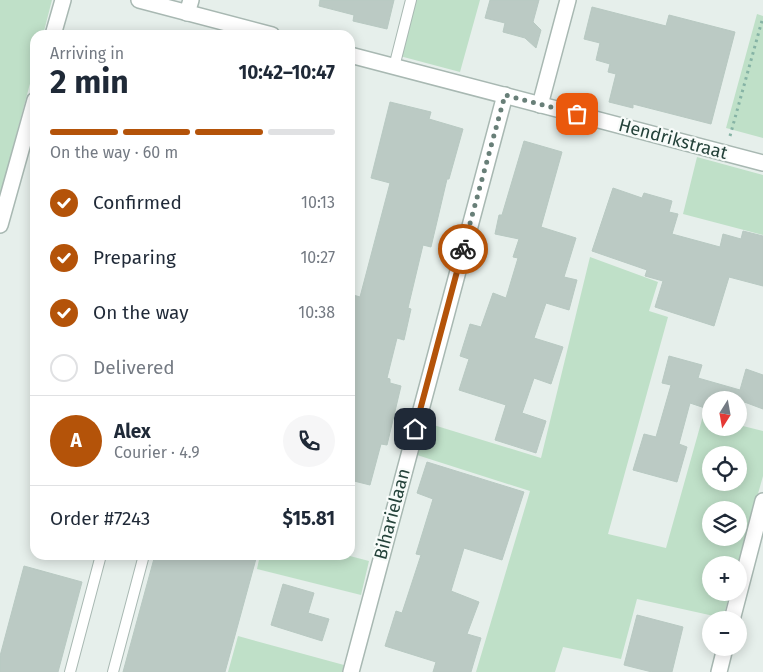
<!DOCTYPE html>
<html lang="en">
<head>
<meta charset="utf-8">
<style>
	:root { --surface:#fff; --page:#f6f6f7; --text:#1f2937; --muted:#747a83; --line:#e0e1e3; --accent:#b45309 }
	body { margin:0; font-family:"Fira Sans",sans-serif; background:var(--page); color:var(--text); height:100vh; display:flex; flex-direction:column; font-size:19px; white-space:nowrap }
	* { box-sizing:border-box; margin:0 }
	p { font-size:16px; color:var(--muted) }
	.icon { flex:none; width:28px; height:28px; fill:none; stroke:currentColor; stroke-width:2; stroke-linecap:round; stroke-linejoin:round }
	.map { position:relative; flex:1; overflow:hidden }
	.drawer { position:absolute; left:30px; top:30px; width:325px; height:530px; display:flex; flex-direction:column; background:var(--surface); border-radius:15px; box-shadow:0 2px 12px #0003 }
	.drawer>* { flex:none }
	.needle { width:32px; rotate:191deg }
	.controls { position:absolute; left:702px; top:391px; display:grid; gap:10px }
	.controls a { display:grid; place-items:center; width:45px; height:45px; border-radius:50%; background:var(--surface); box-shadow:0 2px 12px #0003; font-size:25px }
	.pin { position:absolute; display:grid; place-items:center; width:42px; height:42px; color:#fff; margin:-21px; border-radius:10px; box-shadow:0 2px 8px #0006 }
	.courier { position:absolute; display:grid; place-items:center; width:50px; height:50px; margin:-25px; border:4px solid #b45309; border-radius:50%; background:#fff; color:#222; box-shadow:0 1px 6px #0007 }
	.overview em { font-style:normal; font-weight:700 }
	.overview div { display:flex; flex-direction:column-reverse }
	.overview { display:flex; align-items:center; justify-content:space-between; height:85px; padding:0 20px }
	h1 { font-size:32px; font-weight:700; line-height:38px }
	.bar { display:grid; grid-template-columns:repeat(4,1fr); gap:8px 5px; align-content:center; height:60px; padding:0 20px }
	.bar i { height:6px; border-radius:4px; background:var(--line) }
	.bar .on { background:var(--accent) }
	.bar p { grid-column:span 4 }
	.line { display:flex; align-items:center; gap:12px; padding:0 20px; border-top:1px solid var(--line) }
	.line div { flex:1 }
	.round { display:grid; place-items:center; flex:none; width:52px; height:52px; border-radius:26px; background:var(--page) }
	ol { padding:0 20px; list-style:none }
	li { display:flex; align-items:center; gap:15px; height:55px }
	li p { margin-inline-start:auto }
	li .icon { padding:5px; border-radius:50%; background:var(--accent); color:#fff; stroke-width:4 }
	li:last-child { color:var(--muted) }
	li i { width:28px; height:28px; border:2px solid var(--line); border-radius:50% }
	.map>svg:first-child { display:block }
	.green { fill:#bfe0c8; fill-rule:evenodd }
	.building { fill:#bbcac4; stroke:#b8c9c2 }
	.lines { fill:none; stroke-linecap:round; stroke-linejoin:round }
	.service-casing { stroke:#a8b8b2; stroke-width:12 }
	.minor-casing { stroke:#a8b8b2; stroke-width:18 }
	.tertiary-casing { stroke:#a8b8b2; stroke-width:18 }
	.path { stroke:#86b3a5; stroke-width:3; stroke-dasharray:2.5 4; stroke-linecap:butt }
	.service { stroke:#fff; stroke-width:10 }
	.minor { stroke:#fff; stroke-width:15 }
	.tertiary { stroke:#fff; stroke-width:15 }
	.done { stroke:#687f78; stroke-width:5; stroke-dasharray:0 9 }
	.route { stroke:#b45309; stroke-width:6 }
	.labels { text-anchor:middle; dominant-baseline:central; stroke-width:4.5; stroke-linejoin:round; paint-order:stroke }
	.street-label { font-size:18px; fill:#24423a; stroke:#f7fbf9 }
</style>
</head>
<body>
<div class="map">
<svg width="763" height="672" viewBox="0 0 763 672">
	<rect width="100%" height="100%" fill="#e6efeb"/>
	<path class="green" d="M 0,0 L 52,0 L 43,35 L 35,35 L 35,65 L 0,195 Z
		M 410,0 L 480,0 L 460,72 L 396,55 Z
		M 757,14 L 763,16 L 763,138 L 726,128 Z
		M 697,157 L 763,175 L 763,235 L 683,214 Z
		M 590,257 L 658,282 L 649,311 L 668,317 L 608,534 L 666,548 L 703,416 L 711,418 L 711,428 L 739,428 L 739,425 L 763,431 L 763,476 L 738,565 L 711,565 L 711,592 L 730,593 L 723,618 L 637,599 L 621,659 L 563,647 L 555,672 L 476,672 L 530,491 L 417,455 L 427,423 L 541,458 ZM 711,455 L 739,455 L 739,482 L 711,482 ZM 711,510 L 739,510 L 739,538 L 711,538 Z
		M 260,555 L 346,555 L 369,561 L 361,595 L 257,569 Z
		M 238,636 L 344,665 L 342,672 L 228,672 Z"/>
	<path class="building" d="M 320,0 L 394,0 L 387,29 L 353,21 L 354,15 L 319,6 Z
		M 490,0 L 539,0 L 533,22 L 541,30 L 536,48 L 525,38 L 503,32 L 505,23 L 485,18 Z
		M 592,7 L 666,26 L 669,15 L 735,32 L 711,124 L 633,104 L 633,108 L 609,102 L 616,74 L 608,72 L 610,64 L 596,60 L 600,43 L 584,39 Z
		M 390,102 L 431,112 L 429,119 L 463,129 L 449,179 L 447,179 L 431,247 L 423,245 L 408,308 L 411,309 L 404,340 L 397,338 L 387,378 L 390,379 L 390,383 L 401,386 L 387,445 L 381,444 L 370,485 L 350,480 L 350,346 L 354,328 L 350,327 L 350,294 L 360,297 L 390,183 L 371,178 Z
		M 524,141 L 562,152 L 541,227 L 576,238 L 564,277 L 577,280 L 569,310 L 546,303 L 534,338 L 563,347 L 551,384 L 534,378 L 522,413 L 546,421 L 536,453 L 495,440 L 506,405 L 459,390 L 469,359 L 460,356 L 470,324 L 481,327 L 493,293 L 506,298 L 518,258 L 513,257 L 519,239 L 495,234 L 499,215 L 502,215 Z
		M 613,188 L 642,198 L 644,193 L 672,201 L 669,212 L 678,214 L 672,234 L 720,247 L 723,234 L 741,239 L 743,231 L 763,236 L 763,286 L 729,277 L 714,326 L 655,307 L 663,281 L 645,276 L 647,270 L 592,251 Z
		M 669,356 L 702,365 L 698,378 L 740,390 L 746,369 L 763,375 L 763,409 L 739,400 L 711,400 L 711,410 L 690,403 L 679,444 L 687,447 L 677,482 L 633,470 L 644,434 L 656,437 L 671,385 L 662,383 Z
		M 427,462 L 524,492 L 502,560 L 464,548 L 451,591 L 479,602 L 467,634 L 481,638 L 471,672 L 433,672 L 436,662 L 385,646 L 396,611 L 402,613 L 421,555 L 416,554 L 433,499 L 417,493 Z
		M 155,555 L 257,555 L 225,672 L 123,672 Z
		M 24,566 L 82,582 L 58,672 L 0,672 L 0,656 Z
		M 283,584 L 314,593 L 308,613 L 329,619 L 322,641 L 271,625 Z
		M 637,615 L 683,627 L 672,672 L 652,672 L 624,665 Z"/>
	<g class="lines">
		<g class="service-casing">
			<path id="service" d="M 394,67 L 411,0
				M 70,672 L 101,555
				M 113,672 L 144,555"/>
		</g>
		<g class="minor-casing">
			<path id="minor" d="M 187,13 L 191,0
				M 53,35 L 63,0
				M 540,105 L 568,0
				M 0,225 L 35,100
				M 732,620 L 763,501
				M 351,672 L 505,95
				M 719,672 L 725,648"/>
		</g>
		<g class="tertiary-casing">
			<path id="tertiary" d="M 139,0 L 272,35
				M 350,55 L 763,163"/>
		</g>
		<path class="path" d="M 730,136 L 763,17"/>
		<use href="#service" class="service"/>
		<use href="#minor" class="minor"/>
		<use href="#tertiary" class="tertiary"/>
	</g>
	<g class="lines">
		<path class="done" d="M 463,249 L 505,95 L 577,114"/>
		<path class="route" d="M 415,429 L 463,249"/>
	</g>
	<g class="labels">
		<g class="street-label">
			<text transform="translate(673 139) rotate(15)">Hendrikstraat</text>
			<text transform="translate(392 514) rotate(-75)">Biharielaan</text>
		</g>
	</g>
</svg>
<div class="controls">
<a><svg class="needle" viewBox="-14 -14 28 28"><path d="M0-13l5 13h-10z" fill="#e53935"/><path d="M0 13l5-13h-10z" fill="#747a83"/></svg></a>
<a><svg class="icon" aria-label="locate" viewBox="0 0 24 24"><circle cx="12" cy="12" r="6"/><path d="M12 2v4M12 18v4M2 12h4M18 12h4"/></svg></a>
<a><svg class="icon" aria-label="layers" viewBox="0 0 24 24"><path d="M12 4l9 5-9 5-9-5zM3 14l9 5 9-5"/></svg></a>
<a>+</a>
<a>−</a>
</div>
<div class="pin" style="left:577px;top:114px;background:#ea580c"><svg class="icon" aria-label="bag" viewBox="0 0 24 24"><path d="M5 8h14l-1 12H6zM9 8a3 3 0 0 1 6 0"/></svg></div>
<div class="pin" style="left:415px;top:429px;background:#1f2937"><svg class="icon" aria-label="home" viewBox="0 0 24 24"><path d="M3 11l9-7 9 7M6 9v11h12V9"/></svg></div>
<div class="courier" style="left:463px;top:249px"><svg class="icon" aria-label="bike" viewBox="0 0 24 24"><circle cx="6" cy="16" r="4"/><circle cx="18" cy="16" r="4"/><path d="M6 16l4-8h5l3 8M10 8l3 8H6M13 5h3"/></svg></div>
<section class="drawer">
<div class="overview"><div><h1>2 min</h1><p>Arriving in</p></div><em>10:42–10:47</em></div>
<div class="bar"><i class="on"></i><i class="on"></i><i class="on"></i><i></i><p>On the way · 60 m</p></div>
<ol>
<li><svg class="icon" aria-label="check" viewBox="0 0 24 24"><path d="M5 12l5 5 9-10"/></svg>Confirmed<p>10:13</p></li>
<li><svg class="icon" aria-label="check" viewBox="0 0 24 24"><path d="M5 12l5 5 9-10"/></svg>Preparing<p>10:27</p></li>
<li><svg class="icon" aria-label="check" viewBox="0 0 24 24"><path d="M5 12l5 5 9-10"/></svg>On the way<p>10:38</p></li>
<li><i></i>Delivered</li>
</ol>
<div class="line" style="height:90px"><b class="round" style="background:var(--accent);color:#fff">A</b><div><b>Alex</b><p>Courier · 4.9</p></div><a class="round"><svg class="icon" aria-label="phone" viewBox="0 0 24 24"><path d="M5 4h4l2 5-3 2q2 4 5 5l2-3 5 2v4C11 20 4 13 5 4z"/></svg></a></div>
<div class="line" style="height:65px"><div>Order #7243</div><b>$15.81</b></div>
</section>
</div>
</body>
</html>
